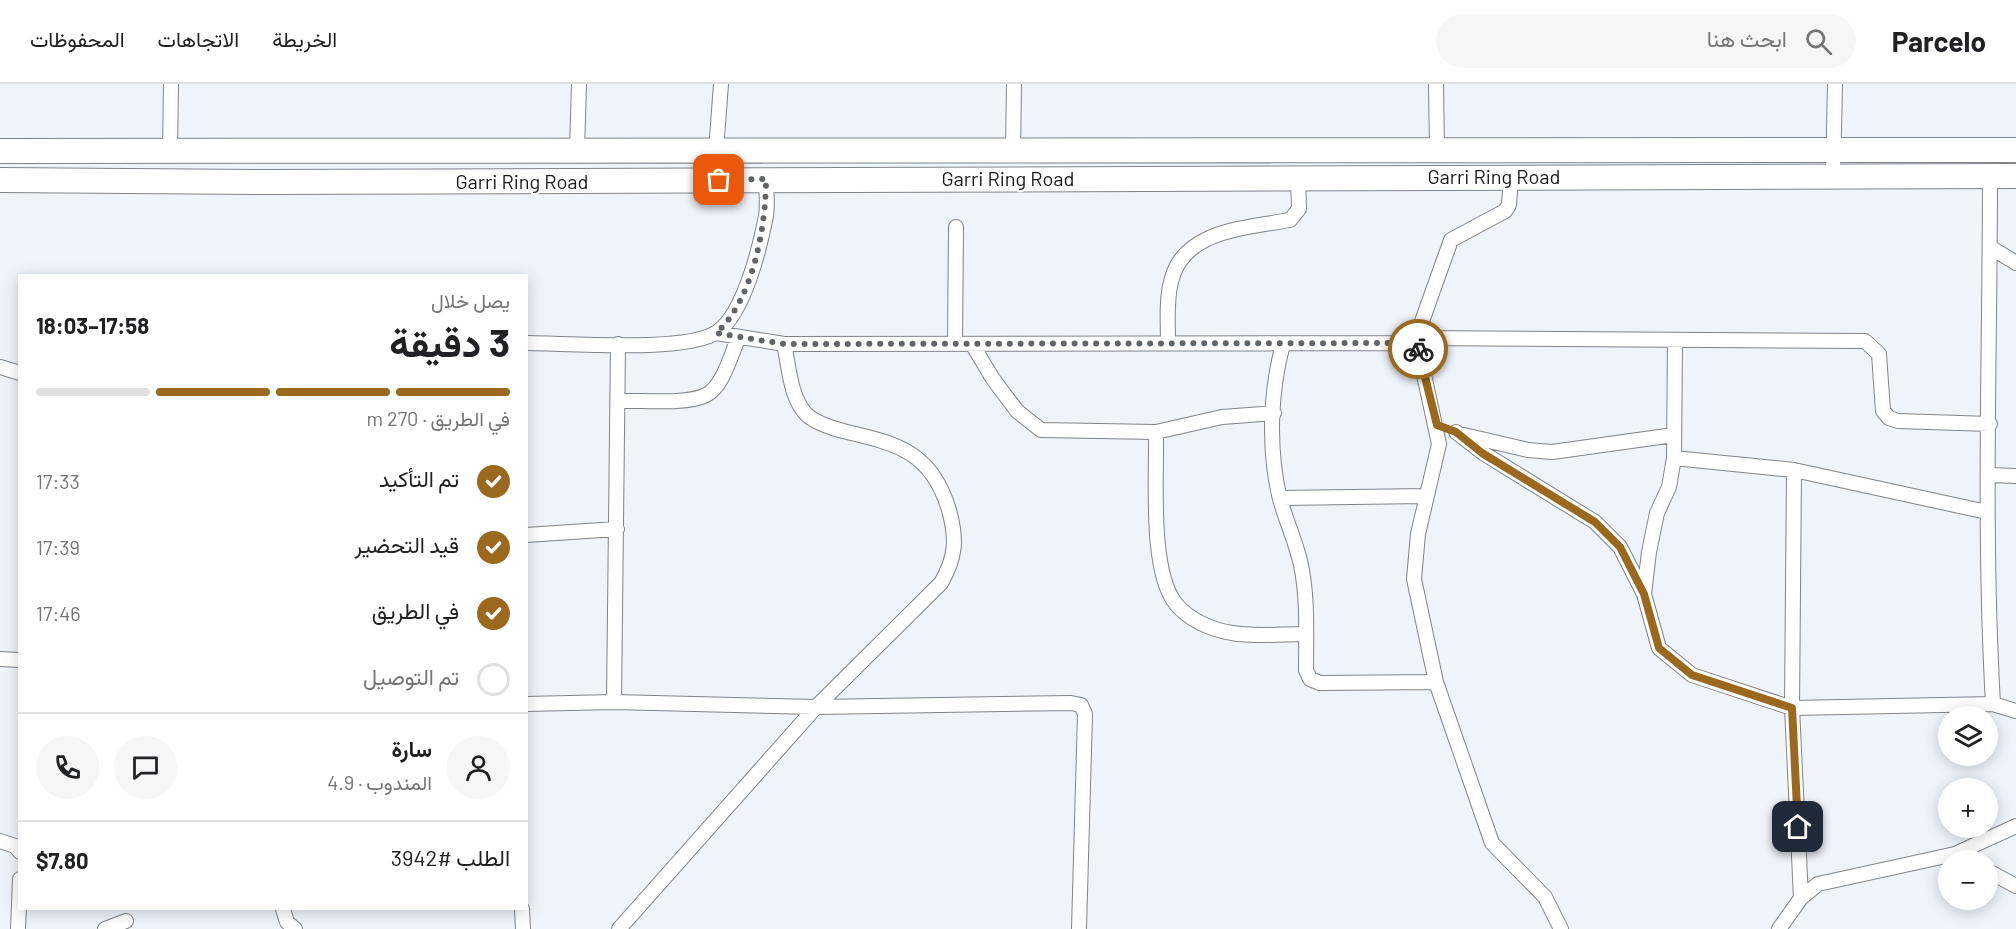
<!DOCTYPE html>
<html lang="ar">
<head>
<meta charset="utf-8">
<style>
	:root { --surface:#fff; --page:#f6f6f6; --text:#202124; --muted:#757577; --line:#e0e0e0; --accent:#9b691d }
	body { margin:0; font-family:Barlow,Vazirmatn,sans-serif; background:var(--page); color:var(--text); direction:rtl; height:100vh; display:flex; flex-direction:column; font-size:22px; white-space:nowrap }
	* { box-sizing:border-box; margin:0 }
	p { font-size:20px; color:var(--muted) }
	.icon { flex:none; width:33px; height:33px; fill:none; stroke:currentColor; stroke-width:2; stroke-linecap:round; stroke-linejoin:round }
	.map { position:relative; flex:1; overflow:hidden; direction:ltr }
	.details { position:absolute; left:18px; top:190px; width:510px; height:636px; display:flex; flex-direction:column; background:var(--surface); border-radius:0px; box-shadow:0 3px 15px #0003; direction:rtl }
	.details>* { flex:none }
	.tools { position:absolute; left:1938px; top:622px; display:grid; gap:12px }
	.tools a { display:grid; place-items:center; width:60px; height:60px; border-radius:50%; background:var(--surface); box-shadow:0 3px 15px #0003; font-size:30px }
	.pin { position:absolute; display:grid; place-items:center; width:51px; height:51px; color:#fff; margin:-26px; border-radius:12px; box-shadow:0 3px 9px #0006 }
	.courier { position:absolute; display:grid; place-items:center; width:60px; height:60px; margin:-30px; border:4px solid #9b691d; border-radius:50%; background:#fff; color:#222; box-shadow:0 2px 8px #0007 }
	.headline em { font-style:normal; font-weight:700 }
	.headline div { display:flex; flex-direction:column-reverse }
	.headline { display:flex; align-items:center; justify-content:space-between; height:102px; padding:0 18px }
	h1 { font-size:39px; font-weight:700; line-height:45px }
	.bar { display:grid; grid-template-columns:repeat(4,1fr); gap:9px 6px; align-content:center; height:72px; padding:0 18px }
	.bar i { height:8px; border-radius:4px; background:var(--line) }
	.bar .current { background:var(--accent) }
	.bar p { grid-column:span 4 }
	.line { display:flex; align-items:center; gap:15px; padding:0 18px; border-top:2px solid var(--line) }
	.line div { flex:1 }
	.round { display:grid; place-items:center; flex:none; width:63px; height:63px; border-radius:32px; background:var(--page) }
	ol { padding:0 18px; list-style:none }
	li { display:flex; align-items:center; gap:18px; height:66px }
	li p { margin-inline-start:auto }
	li .icon { padding:6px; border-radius:50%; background:var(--accent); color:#fff; stroke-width:4 }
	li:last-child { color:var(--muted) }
	li i { width:33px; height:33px; border:3px solid var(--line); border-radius:50% }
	header { display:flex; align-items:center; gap:36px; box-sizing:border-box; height:84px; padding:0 30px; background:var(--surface); border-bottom:2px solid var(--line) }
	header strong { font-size:28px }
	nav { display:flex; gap:33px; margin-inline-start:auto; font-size:21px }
	.search { width:420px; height:54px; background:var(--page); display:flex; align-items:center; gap:15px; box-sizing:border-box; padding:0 21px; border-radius:33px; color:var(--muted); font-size:22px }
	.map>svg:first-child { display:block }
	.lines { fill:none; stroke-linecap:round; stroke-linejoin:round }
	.street-casing { stroke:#808489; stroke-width:16 }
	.highway-casing { stroke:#808489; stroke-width:26 }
	.street { stroke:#fff; stroke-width:14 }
	.highway { stroke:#fff; stroke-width:24 }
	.done { stroke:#616468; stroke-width:6; stroke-dasharray:0 10.8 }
	.route { stroke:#9b691d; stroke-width:8 }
	.labels { text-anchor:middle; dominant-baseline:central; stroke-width:4.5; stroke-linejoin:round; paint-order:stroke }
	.street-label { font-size:20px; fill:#151719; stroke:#fff }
</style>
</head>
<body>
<header>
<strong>Parcelo</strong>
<div class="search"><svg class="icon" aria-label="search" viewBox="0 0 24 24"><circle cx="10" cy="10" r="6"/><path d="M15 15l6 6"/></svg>ابحث هنا</div>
<nav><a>الخريطة</a><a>الاتجاهات</a><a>المحفوظات</a></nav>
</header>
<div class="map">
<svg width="2016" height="845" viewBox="0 0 2016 845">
	<rect width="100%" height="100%" fill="#eff3fa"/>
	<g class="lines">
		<g class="street-casing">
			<path id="street" d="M 1436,0 L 1437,67
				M 577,66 L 579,0
				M 170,67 L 171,0
				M 716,67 L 721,0
				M 1013,68 L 1014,0
				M 1833,91 L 1835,0
				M 1511,92 L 1509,121 L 1505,127 L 1451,156 L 1416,254 L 1439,360 L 1418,450 L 1414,495 L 1436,598 L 1492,759 L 1545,813 L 1561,845
				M 1990,92 C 1990,268 1983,444 1993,620
				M 1990,163 L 2016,179
				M 716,249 L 784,260 L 1416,259
				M 1416,254 L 1865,257 L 1879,270 L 1883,327 L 1889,334 L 1898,337 L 1990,340
				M 526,259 C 567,259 687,269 717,248 C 744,230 760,163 766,132 C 768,120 766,107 766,95
				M 955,259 L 956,143
				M 1168,259 C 1168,240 1166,217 1171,198 C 1182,146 1246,144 1290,136 L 1299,125 L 1298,93
				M 972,260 L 993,295 L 1017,327 L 1041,346 L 1156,348 L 1222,333 L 1274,329
				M 1283,260 C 1270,308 1268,366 1280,415 C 1286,437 1296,458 1301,481 C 1308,515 1306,551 1306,586 L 1310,595 L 1320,599 L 1436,598
				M 0,283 L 20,289
				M 618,317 C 641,316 686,321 706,311 C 723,303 731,270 738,255
				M 1156,348 C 1157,391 1149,487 1176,520 C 1189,536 1212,546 1232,549 C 1255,553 1282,550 1306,550
				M 1456,348 L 1483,369 L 1595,438 L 1620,463 L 1644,510 L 1659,564 L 1692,591 L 1792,624 L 1993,620 L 2016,627
				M 1464,351 L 1528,366 L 1552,368 L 1674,351
				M 1674,374 L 1794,386 L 1987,428
				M 1794,386 L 1792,624 L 1801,814
				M 1989,391 L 2016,392
				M 1280,414 L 1426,412
				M 526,451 L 617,445
				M 1644,510 L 1649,468 L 1657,429 L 1669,403 L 1674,374 L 1675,256
				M 0,575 L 20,576
				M 614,618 L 618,260
				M 526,620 L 614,618 L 816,623 L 1071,619 L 1081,621 L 1085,630 L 1079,845
				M 0,757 L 15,762 L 20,768
				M 1988,787 L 2016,802
				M 283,825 L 287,838 L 295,845
				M 522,825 L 523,845
				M 18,845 L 20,795
				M 105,845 L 126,837
				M 619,845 L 816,623 L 941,499 C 956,473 957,455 949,426 C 932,369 899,360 847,348 C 835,345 815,339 806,330 C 790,313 789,282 784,260
				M 1779,845 L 1801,814 L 1818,800 L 1955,770 L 2016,742"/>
		</g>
		<g class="highway-casing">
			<path id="highway" d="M 0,67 L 2016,66
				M 0,96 L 267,98 L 2016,92"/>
		</g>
		<use href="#street" class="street"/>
		<use href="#highway" class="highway"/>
	</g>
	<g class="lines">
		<path class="done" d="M 719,96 L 766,95 C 766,142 753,217 716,249 L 784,260 L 1416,259 L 1418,265"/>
		<path class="route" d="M 1418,265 L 1437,341 L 1456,348 L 1482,369 L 1595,438 L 1620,463 L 1644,510 L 1659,564 L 1692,591 L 1792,624 L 1798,743"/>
	</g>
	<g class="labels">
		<g class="street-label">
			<text x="1494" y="92">Garri Ring Road</text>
			<text x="1008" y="94">Garri Ring Road</text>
			<text x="522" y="97">Garri Ring Road</text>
		</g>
	</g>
</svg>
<div class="tools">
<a><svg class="icon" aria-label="layers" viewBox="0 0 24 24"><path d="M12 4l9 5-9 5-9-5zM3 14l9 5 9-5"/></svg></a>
<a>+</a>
<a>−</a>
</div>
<div class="pin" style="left:719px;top:96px;background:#ea580c"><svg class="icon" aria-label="bag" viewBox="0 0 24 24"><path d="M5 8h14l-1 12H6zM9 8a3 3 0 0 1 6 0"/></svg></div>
<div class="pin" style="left:1798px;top:743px;background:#1f2937"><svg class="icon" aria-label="home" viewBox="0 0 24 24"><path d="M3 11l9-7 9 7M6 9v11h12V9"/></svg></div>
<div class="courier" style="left:1418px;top:265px"><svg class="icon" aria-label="bike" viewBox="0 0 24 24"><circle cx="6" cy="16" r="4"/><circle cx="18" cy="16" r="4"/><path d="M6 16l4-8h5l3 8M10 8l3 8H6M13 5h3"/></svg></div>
<section class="details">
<div class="headline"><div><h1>3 دقيقة</h1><p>يصل خلال</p></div><em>17:58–18:03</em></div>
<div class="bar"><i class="current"></i><i class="current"></i><i class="current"></i><i></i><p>في الطريق · 270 m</p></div>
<ol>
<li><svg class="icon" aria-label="check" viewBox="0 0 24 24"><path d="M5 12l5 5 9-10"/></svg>تم التأكيد<p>17:33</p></li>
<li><svg class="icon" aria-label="check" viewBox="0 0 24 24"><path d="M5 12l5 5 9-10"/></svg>قيد التحضير<p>17:39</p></li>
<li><svg class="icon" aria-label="check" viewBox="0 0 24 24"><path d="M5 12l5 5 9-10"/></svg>في الطريق<p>17:46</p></li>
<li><i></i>تم التوصيل</li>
</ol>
<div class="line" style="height:108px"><a class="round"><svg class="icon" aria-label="person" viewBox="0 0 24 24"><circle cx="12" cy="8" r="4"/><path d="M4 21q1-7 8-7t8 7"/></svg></a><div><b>سارة</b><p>المندوب · 4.9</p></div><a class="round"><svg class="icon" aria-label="chat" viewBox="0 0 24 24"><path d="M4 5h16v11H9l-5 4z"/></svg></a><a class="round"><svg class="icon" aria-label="phone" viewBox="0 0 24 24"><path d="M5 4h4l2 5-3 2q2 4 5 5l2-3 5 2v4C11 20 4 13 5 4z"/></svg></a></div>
<div class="line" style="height:78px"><div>الطلب #3942</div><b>$7.80</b></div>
</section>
</div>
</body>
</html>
